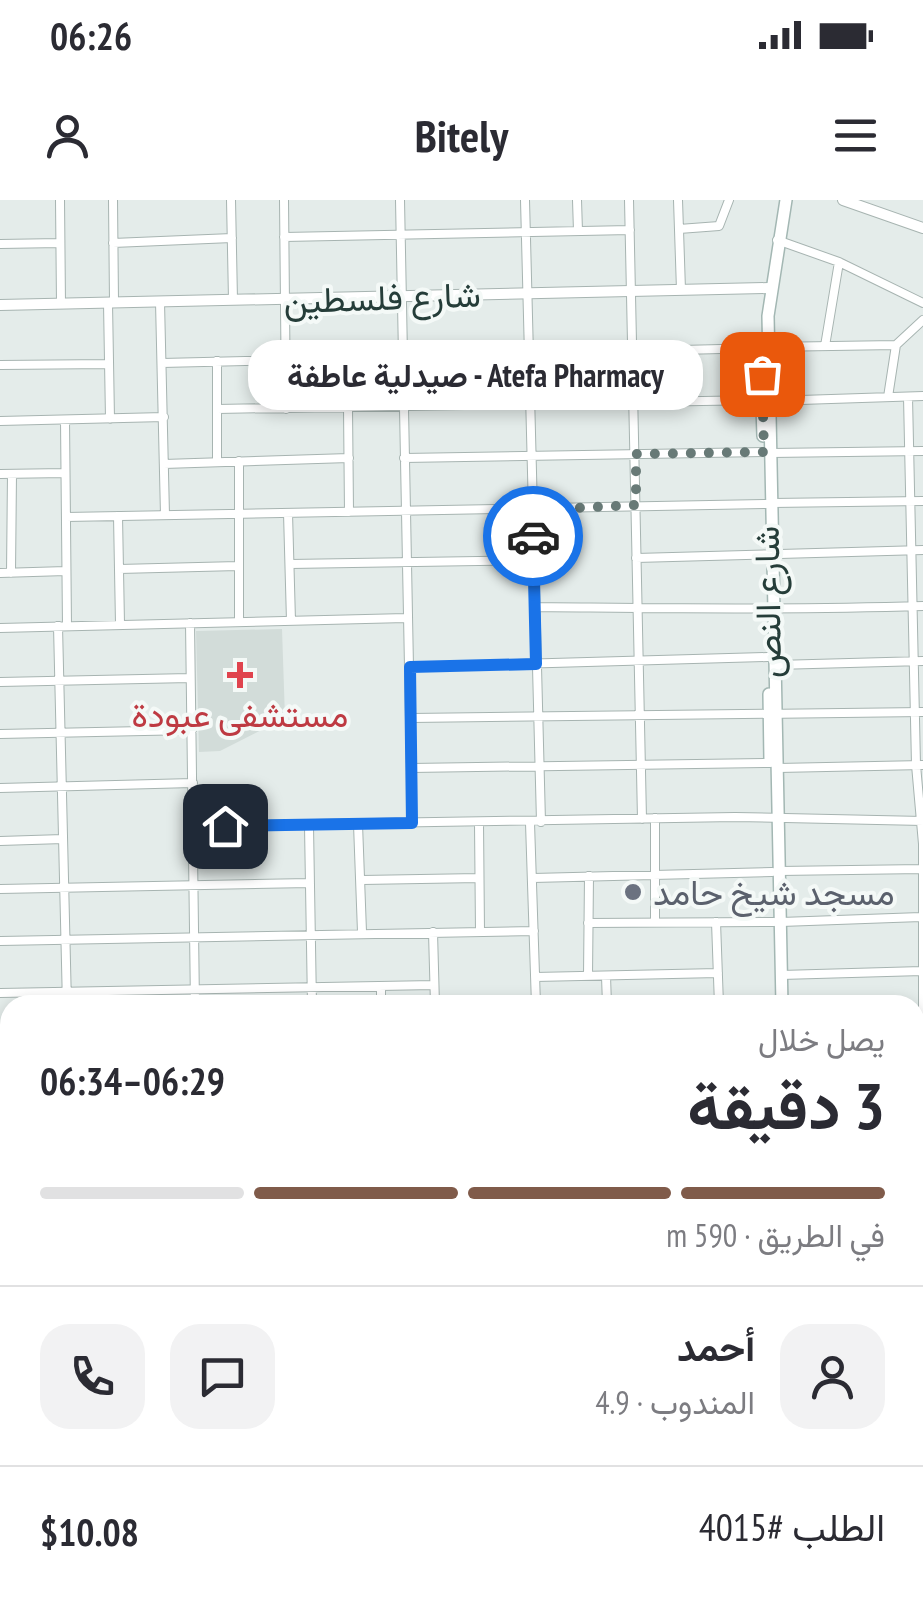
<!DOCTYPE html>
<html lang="ar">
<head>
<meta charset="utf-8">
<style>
	:root { --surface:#fff; --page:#f2f2f3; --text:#2b2b33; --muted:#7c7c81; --line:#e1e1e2; --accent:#805b4a }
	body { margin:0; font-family:"PT Sans Narrow",Vazirmatn,sans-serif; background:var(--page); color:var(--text); direction:rtl; height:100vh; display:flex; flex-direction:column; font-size:38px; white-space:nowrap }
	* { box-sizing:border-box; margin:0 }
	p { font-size:32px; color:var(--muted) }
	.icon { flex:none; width:55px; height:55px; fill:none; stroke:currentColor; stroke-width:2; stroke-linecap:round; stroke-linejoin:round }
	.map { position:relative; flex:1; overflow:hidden; direction:ltr }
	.side { position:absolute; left:0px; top:795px; width:925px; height:622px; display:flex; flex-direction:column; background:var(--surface); border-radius:30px 30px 0 0; box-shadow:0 5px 15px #0003; direction:rtl }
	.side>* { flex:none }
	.pin { position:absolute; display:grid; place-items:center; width:85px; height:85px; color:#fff; margin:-42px; border-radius:20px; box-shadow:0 5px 15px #0006 }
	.courier { position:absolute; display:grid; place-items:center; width:100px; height:100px; margin:-50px; border:8px solid #1a73e8; border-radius:50%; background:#fff; color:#222; box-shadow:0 2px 12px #0007 }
	.bubble { position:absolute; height:70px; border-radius:30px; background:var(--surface); box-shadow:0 5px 15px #0003; font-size:32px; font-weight:700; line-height:70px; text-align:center; direction:rtl }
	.head em { font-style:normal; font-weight:700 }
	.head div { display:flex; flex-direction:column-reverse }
	.head { display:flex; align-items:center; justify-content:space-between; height:170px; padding:0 40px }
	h1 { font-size:65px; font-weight:700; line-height:75px }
	.bar { display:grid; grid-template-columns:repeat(4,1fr); gap:15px 10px; align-content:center; height:120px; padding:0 40px }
	.bar i { height:12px; border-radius:8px; background:var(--line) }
	.bar .active { background:var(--accent) }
	.bar p { grid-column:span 4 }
	.line { display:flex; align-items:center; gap:25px; padding:0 40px; border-top:2px solid var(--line) }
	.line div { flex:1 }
	.round { display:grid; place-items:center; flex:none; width:105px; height:105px; border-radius:30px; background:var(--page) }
	.status { display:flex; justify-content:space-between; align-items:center; height:70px; padding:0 50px; background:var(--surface); direction:ltr }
	.status svg { height:28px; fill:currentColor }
	header { display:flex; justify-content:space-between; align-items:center; height:130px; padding:0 40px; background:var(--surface); font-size:45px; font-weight:700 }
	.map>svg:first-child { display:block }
	.built { fill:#d2dcd9 }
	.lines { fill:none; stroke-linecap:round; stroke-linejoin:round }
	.minor-casing { stroke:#a7b4b1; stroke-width:10 }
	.tertiary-casing { stroke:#a7b4b1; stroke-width:12 }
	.secondary-casing { stroke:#a3b7b3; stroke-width:14 }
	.minor { stroke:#fff; stroke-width:8 }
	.tertiary { stroke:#fff; stroke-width:10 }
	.secondary { stroke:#fff; stroke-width:11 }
	.done { stroke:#687a77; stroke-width:10; stroke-dasharray:0 18 }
	.route { stroke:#1a73e8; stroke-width:12 }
	.health-dot { fill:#e0444e; stroke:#f4f9f7; stroke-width:4 }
	.worship-dot { fill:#6b7280; stroke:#f4f9f7; stroke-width:4 }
	.labels { text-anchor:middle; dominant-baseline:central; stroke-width:8; stroke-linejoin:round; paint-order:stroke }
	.street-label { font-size:35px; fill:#253d39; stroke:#f4f9f7 }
	.health-label { font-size:35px; fill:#be3a42; stroke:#f4f9f7 }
	.worship-label { font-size:35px; fill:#5b616d; stroke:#f4f9f7; text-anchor:start }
</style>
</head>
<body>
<div class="status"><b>06:26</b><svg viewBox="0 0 49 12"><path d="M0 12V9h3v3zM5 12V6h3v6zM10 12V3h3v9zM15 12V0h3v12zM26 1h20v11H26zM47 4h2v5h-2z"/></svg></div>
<header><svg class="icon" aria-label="menu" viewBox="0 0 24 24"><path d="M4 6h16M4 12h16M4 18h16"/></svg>Bitely<svg class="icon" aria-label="person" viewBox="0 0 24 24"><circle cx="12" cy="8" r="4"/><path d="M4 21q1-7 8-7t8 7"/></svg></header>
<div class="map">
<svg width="923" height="1417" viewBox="0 0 923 1417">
	<rect width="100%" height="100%" fill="#e4ecea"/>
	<path class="built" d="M 282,429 L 285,518 L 220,551 L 199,552 L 196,431 Z"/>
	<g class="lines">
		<g class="minor-casing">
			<path id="minor" d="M 60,0 L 61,104
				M 113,0 L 114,102
				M 231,0 L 233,100
				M 284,0 L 286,209
				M 400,0 L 412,623
				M 525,0 L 541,622
				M 577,0 L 578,31
				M 629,0 L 642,619
				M 678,0 L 681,90
				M 679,29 L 719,26 L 729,0
				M 284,37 L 630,30
				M 777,40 L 839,62 L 923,103
				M 113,43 L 232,38
				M 0,44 L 60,43
				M 160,102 L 165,315
				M 108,103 L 110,219
				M 825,146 L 839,62
				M 768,147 L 896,145
				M 162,163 L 762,148
				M 0,165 L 109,164
				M 888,197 L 896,145 L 923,120
				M 908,197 L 916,565 L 923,644 L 923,851
				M 770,201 L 923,196
				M 348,207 L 349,312
				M 217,209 L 762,200
				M 65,220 L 67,426
				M 0,221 L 164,217
				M 771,253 L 923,251
				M 404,258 L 764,252
				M 217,261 L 217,161
				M 239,261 L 239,422
				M 164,264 L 349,258
				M 0,274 L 65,273
				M 772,303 L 923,301
				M 288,313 L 291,421
				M 118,316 L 120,424
				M 66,317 L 766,304
				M 636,358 L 923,350
				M 290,364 L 533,360
				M 119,369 L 238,366
				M 0,373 L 66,371
				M 11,373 L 12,274
				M 535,407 C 664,408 793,410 923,406
				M 190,423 L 195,805
				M 58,426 L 67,805
				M 0,428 L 406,418
				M 776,465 L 923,461
				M 410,467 L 768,457
				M 0,482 L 190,478
				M 411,518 L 923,512
				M 0,534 L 192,530
				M 411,568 L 770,563
				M 778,568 L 923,565
				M 0,588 L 193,583
				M 655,618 L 655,722
				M 479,623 L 480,732
				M 530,623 L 536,805
				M 358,624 L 362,732
				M 193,626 L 735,617 L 923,621
				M 309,626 L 312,805
				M 0,641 L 63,639
				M 779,671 L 923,669
				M 533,678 L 772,672
				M 362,680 L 479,678
				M 0,689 L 310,683
				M 716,722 L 719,805
				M 781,722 L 921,717
				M 588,723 L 774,722
				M 433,732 L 435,805
				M 0,741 L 534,731
				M 781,775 L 922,771
				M 588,776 L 589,676
				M 606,776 L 607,805
				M 535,777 L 718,773
				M 381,786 L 381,805
				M 0,793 L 434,785
				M 0,846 L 10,846
				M 915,875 L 923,874
				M 0,895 L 10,895
				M 915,1005 L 923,1005
				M 915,1054 L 923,1054
				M 0,1078 L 10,1078
				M 915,1107 L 923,1106
				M 0,1134 L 10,1134
				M 915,1158 L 923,1158
				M 0,1181 L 10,1180
				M 0,1233 L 10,1233
				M 915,1265 L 923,1265
				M 0,1288 L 10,1288
				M 915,1316 L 923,1316
				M 0,1344 L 10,1344
				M 915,1368 L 923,1368
				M 0,1394 L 10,1394
				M 88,1408 L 88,1417
				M 210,1408 L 210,1417
				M 432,1408 L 433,1417
				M 552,1408 L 552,1417
				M 667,1408 L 667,1417"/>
		</g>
		<g class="tertiary-casing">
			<path id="tertiary" d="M 843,0 L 923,28
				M 0,105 L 769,88
				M 915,940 L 923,940
				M 0,960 L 10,959"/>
		</g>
		<g class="secondary-casing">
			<path id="secondary" d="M 761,179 L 763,236
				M 769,494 L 770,561
				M 782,805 L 768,116 L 786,0
				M 796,1408 L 797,1417"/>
		</g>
		<use href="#minor" class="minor"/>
		<use href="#tertiary" class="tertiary"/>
		<use href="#secondary" class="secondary"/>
	</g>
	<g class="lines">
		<path class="done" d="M 533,336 L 534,310 L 636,305 L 636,254 L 764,252 L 762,174"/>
		<path class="route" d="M 225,626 L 412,623 L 410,467 L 536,464 L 533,336"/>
	</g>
	<path class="health-dot" d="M235 460h10v10h10v10h-10v10h-10v-10h-10v-10h10z"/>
	<circle class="worship-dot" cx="633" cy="692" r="10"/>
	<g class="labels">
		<g class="street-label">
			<text transform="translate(382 97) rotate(-2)">شارع فلسطين</text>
			<text transform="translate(767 402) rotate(-91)">شارع النص</text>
		</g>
		<g class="health-label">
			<text x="240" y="514">مستشفى عبودة</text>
		</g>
		<g class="worship-label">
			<text x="653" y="692">مسجد شيخ حامد</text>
		</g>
	</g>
</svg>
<div class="pin" style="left:762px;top:174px;background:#ea580c"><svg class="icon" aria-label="bag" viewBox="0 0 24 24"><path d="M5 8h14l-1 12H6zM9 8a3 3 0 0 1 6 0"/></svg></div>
<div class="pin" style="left:225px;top:626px;background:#1f2937"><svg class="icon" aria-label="home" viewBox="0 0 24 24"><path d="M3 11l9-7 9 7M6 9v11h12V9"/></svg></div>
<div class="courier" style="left:533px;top:336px"><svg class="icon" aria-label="car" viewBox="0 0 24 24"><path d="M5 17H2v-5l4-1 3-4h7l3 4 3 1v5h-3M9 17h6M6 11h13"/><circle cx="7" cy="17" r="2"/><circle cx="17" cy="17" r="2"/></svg></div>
<div class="bubble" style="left:248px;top:140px;width:455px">Atefa Pharmacy - صيدلية عاطفة</div>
<section class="side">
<div class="head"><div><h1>3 دقيقة</h1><p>يصل خلال</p></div><em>06:29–06:34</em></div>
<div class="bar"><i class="active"></i><i class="active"></i><i class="active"></i><i></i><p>في الطريق · 590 m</p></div>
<div class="line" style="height:180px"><a class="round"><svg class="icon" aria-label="person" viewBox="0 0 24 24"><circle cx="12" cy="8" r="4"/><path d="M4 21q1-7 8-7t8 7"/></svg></a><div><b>أحمد</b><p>المندوب · 4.9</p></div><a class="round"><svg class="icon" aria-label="chat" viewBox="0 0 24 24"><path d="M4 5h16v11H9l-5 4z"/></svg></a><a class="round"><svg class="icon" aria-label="phone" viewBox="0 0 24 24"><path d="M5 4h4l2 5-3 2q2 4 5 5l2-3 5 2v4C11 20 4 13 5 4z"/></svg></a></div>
<div class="line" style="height:130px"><div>الطلب #4015</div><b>$10.08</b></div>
</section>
</div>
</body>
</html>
